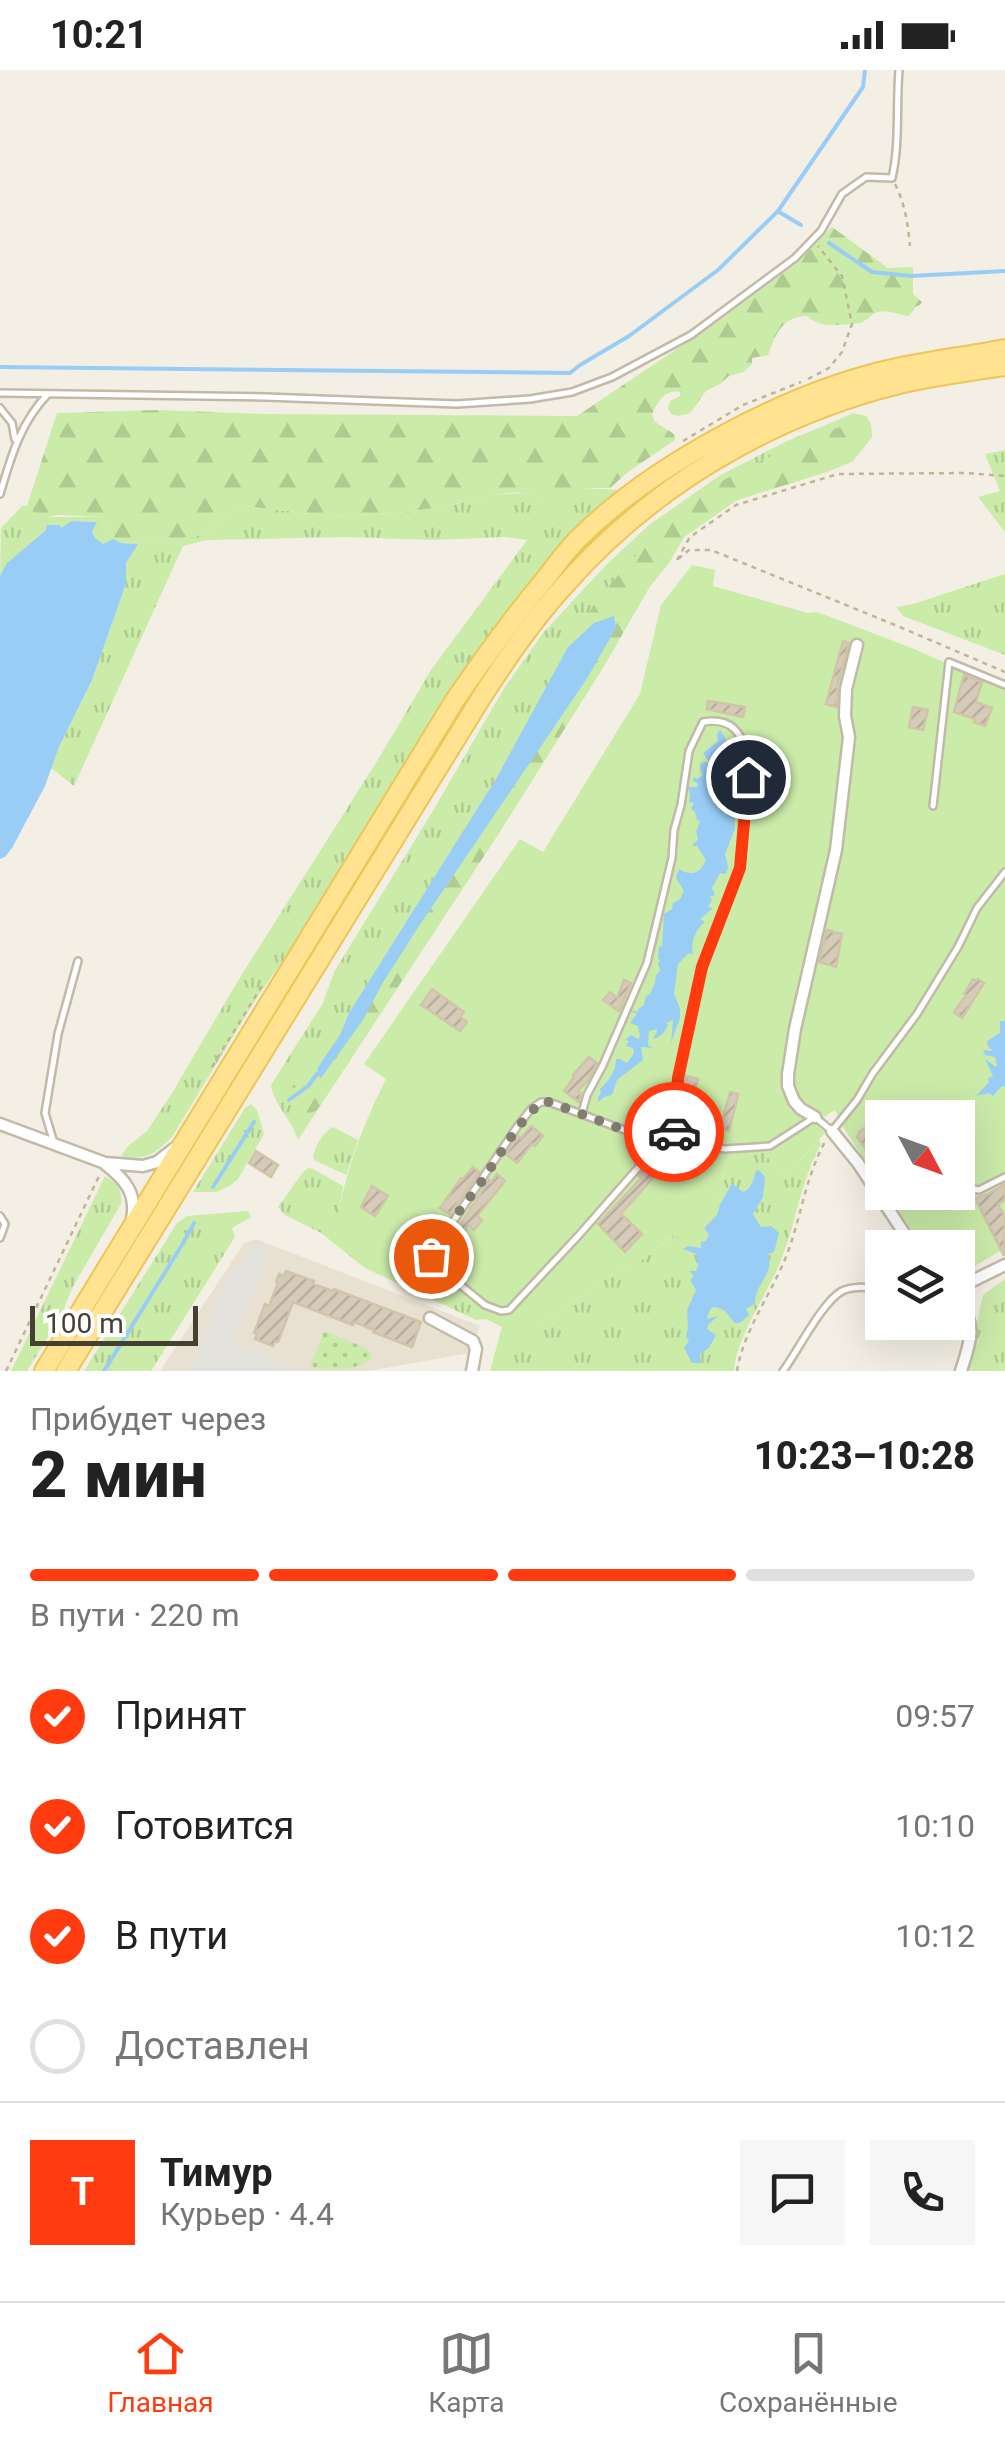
<!DOCTYPE html>
<html lang="ru">
<head>
<meta charset="utf-8">
<style>
	:root { --surface:#fff; --page:#f6f6f6; --text:#222; --muted:#767676; --line:#e0e0e0; --accent:#ff3b0f }
	body { margin:0; font-family:Roboto,sans-serif; background:var(--page); color:var(--text); height:100vh; display:flex; flex-direction:column; font-size:38px; white-space:nowrap }
	* { box-sizing:border-box; margin:0 }
	p { font-size:32px; color:var(--muted) }
	.icon { flex:none; width:55px; height:55px; fill:none; stroke:currentColor; stroke-width:2; stroke-linecap:round; stroke-linejoin:round }
	.map { position:relative; height:1301px; overflow:hidden }
	.sheet { display:flex; flex-direction:column; background:var(--surface); flex:1 }
	.sheet>* { flex:none }
	.needle { width:65px; rotate:131deg }
	.fabs { position:absolute; left:865px; top:1030px; display:grid; gap:20px }
	.fabs a { display:grid; place-items:center; width:110px; height:110px; border-radius:0px; background:var(--surface); box-shadow:0 10px 40px #0002; font-size:50px }
	.scale { position:absolute; left:30px; bottom:25px; width:168px; box-sizing:border-box; padding-left:10px; border:5px solid #463f33; border-top:0; font-size:28px; line-height:35px; white-space:nowrap; color:#463f33; -webkit-text-stroke:8px #fff; paint-order:stroke }
	.pin { position:absolute; display:grid; place-items:center; width:85px; height:85px; color:#fff; margin:-42px; border:5px solid #fff; border-radius:50%; box-shadow:0 2px 10px #0007 }
	.courier { position:absolute; display:grid; place-items:center; width:100px; height:100px; margin:-50px; border:8px solid #ff3b0f; border-radius:50%; background:#fff; color:#222; box-shadow:0 2px 12px #0007 }
	.head em { font-style:normal; font-weight:800 }
	.head div { display:flex; flex-direction:column-reverse }
	.head { display:flex; align-items:center; justify-content:space-between; height:170px; padding:0 30px }
	h1 { font-size:65px; font-weight:800; line-height:75px }
	.bar { display:grid; grid-template-columns:repeat(4,1fr); gap:15px 10px; align-content:center; height:120px; padding:0 30px }
	.bar i { height:12px; border-radius:8px; background:var(--line) }
	.bar .current { background:var(--accent) }
	.bar p { grid-column:span 4 }
	.line { display:flex; align-items:center; gap:25px; padding:0 30px; border-top:2px solid var(--line) }
	.line div { flex:1 }
	.round { display:grid; place-items:center; flex:none; width:105px; height:105px; border-radius:0px; background:var(--page) }
	ol { padding:0 30px; list-style:none }
	li { display:flex; align-items:center; gap:30px; height:110px }
	li p { margin-inline-start:auto }
	li .icon { padding:10px; border-radius:50%; background:var(--accent); color:#fff; stroke-width:4 }
	li:last-child { color:var(--muted) }
	li i { width:55px; height:55px; border:5px solid var(--line); border-radius:50% }
	.status { display:flex; justify-content:space-between; align-items:center; height:70px; padding:0 50px; background:var(--surface); direction:ltr }
	.status svg { height:28px; fill:currentColor }
	.tabs { display:flex; justify-content:space-around; align-items:center; height:140px; border-top:2px solid var(--line); background:var(--surface); font-size:28px; color:var(--muted) }
	.tabs a { display:grid; justify-items:center; gap:5px }
	.tabs .current { color:var(--accent) }
	.map>svg:first-child { display:block }
	.residential { fill:#e8e1d1 }
	.grass { fill:url(#grass-tufts) }
	.forest { fill:url(#forest-firs) }
	.park { fill:url(#park-dots) }
	.garden { fill:#cbeba9 }
	.parking { fill:#e3e1dc }
	.water { fill:#9acdf6 }
	.lines { fill:none; stroke-linecap:round; stroke-linejoin:round }
	.stream { stroke:#9acdf6; stroke-width:4 }
	.building { fill:url(#building-hatch); stroke:#d1c4ab; stroke-width:2.5 }
	.service-casing { stroke:#c2baa8; stroke-width:10 }
	.minor-casing { stroke:#c2baa8; stroke-width:15 }
	.primary-casing { stroke:#edc558; stroke-width:22 }
	.path { stroke:#c2b496; stroke-width:2.5; stroke-dasharray:5 5; stroke-linecap:butt }
	.service { stroke:#fff; stroke-width:5 }
	.minor { stroke:#fff; stroke-width:10 }
	.primary { stroke:#ffe391; stroke-width:18 }
	.done { stroke:#837d71; stroke-width:10; stroke-dasharray:0 18 }
	.route { stroke:#ff3b0f; stroke-width:12 }
</style>
</head>
<body>
<div class="status"><b>10:21</b><svg viewBox="0 0 49 12"><path d="M0 12V9h3v3zM5 12V6h3v6zM10 12V3h3v9zM15 12V0h3v12zM26 1h20v11H26zM47 4h2v5h-2z"/></svg></div>
<div class="map">
<svg width="1005" height="1301" viewBox="0 0 1005 1301">
	<defs>
		<pattern id="grass-tufts" width="24" height="20" patternUnits="userSpaceOnUse" patternTransform="scale(2.5)"><rect width="24" height="20" fill="#cbeba9"/><path d="M3 7l-1-3M5 7V3M7 7l1-3M15 17l-1-3M17 17v-4M19 17l1-3" fill="none" stroke="#b0cb92"/></pattern>
		<pattern id="forest-firs" width="22" height="20" patternUnits="userSpaceOnUse" patternTransform="scale(2.5)"><rect width="22" height="20" fill="#cbeba9"/><path d="M5 1l3.5 6h-7zM16 11l3.5 6h-7z" fill="#b0cb92"/></pattern>
		<pattern id="park-dots" width="8" height="8" patternUnits="userSpaceOnUse" patternTransform="scale(2.5)"><rect width="8" height="8" fill="#cbeba9"/><path d="M2 2h.1M6 6h.1" fill="none" stroke="#b0cb92" stroke-width="1.8" stroke-linecap="round"/></pattern>
		<pattern id="building-hatch" width="6" height="6" patternUnits="userSpaceOnUse" patternTransform="scale(2.5)"><rect width="6" height="6" fill="#d6cbb8"/><path d="M-1 1l2-2M0 6l6-6M5 7l2-2" fill="none" stroke="#b9af9f"/></pattern>
	</defs>
	<rect width="100%" height="100%" fill="#f3efe4"/>
	<path class="residential" d="M 256,1169 L 480,1256 L 470,1283 L 368,1301 L 160,1301 L 244,1173 Z"/>
	<path class="grass" d="M 854,343 L 866,346 L 871,354 L 872,367 L 853,391 L 830,401 L 737,430 L 684,467 L 669,493 L 650,516 L 604,596 L 499,763 L 298,1070 C 292,1049 274,1036 271,1015 L 323,933 L 334,902 L 434,739 L 503,620 L 543,563 L 606,495 L 649,455 L 719,406 L 787,371 Z
		M 1005,380 L 1005,462 L 978,427 L 1000,421 L 985,384 Z
		M 583,418 L 620,420 C 569,467 524,516 485,573 L 336,813 L 254,932 L 172,1067 C 157,1083 143,1092 121,1086 L 128,1076 L 147,1061 L 172,1023 L 239,909 L 379,688 L 431,600 L 527,470 L 506,467 L 433,470 L 345,467 L 206,470 L 183,476 L 74,716 L 51,698 L 59,677 L 92,610 L 126,514 L 126,493 L 138,474 L 204,465 L 238,435 L 329,446 L 398,443 L 447,436 L 492,425 L 523,423 L 543,428 Z
		M 22,436 L 27,436 L 41,447 L 102,447 L 113,469 L 103,474 L 94,468 L 92,462 L 96,452 L 71,451 L 61,458 L 60,455 L 48,455 L 46,460 L 6,494 L 0,506 L 1,458 Z
		M 1005,504 L 1005,585 L 903,546 L 896,537 L 913,534 Z
		M 251,1034 L 257,1040 L 264,1064 L 238,1109 L 231,1115 L 217,1122 L 193,1122 L 245,1038 Z
		M 333,1057 L 358,1070 L 346,1105 L 314,1090 L 313,1087 C 315,1076 323,1062 333,1057 Z
		M 819,1070 L 821,1074 C 800,1112 796,1154 780,1193 C 766,1226 737,1266 734,1301 L 490,1301 L 502,1257 L 486,1249 L 476,1250 L 365,1198 L 321,1163 L 285,1145 L 278,1137 L 303,1102 L 308,1098 L 313,1099 L 343,1116 L 335,1165 L 390,1200 L 425,1201 L 447,1207 L 535,1260 L 606,1208 L 643,1189 L 718,1131 L 729,1083 L 764,1083 L 785,1107 Z
		M 105,1106 C 118,1114 122,1118 121,1134 L 72,1218 L 62,1244 L 27,1301 L 11,1301 Z
		M 248,1141 L 251,1147 L 232,1158 L 235,1167 L 151,1301 L 84,1301 L 177,1153 L 187,1146 Z
		M 1005,1209 L 1005,1301 L 966,1301 L 983,1225 Z"/>
	<path class="forest" d="M 832,157 L 888,198 L 913,197 L 913,224 L 922,232 L 920,235 L 915,237 L 909,246 C 898,245 883,237 873,244 C 869,247 865,251 861,253 C 842,254 822,260 807,246 C 782,247 776,263 768,285 L 752,288 L 752,294 L 743,302 L 729,306 L 720,314 L 706,321 L 690,343 L 678,346 L 671,344 L 668,338 L 670,331 L 680,326 L 680,322 C 665,319 657,332 652,345 L 655,352 L 674,364 L 675,370 L 628,402 L 610,418 L 583,418 L 555,439 L 543,428 L 519,422 L 492,425 L 447,436 L 398,443 L 329,446 L 238,435 L 204,465 L 138,474 L 121,473 L 113,469 L 102,447 L 59,445 L 41,448 L 27,436 L 57,343 L 158,340 L 266,344 L 577,346 L 720,250 L 796,194 Z
		M 853,352 L 871,354 L 872,367 L 853,391 L 826,402 L 737,430 L 684,467 L 669,493 L 650,516 L 604,596 L 499,763 L 317,1040 L 302,1048 L 293,1042 L 288,1023 L 301,1005 L 318,997 L 318,1004 L 339,986 L 363,950 L 382,914 L 419,856 L 511,721 L 548,664 L 614,546 L 594,553 L 589,543 L 598,528 L 680,436 L 724,410 L 790,376 Z"/>
	<path class="park" d="M 324,1261 L 366,1278 L 372,1287 C 363,1301 328,1301 310,1297 Z"/>
	<path class="garden" d="M 692,495 L 715,500 L 713,516 L 808,543 L 817,542 L 917,580 L 1005,620 L 1005,1178 L 958,1206 L 958,1178 L 924,1177 L 886,1123 L 958,1122 L 958,1048 L 882,1048 L 882,1117 L 845,1060 L 835,1040 L 824,1047 L 819,1056 L 825,1063 L 785,1107 L 764,1083 L 729,1083 L 718,1131 L 696,1170 L 672,1166 L 643,1189 L 606,1208 L 535,1260 L 482,1235 L 447,1207 L 425,1201 L 390,1200 L 352,1180 L 335,1165 C 343,1107 360,1061 386,1009 L 364,994 L 520,769 L 543,782 L 640,624 L 661,535 Z"/>
	<path class="parking" d="M 256,1172 L 270,1177 L 233,1274 L 301,1301 L 190,1301 L 224,1214 Z"/>
	<path class="water" d="M 71,451 L 97,452 L 92,462 L 95,468 L 103,474 L 113,469 L 121,473 L 138,474 L 126,493 L 126,514 L 92,610 L 59,677 L 45,716 L 12,778 L 5,787 L 0,789 L 0,506 L 6,494 L 46,460 L 47,455 L 60,455 L 61,458 Z
		M 614,546 L 616,558 L 586,610 L 419,856 L 382,914 L 363,950 L 321,1008 L 317,1004 L 318,997 L 340,965 L 349,943 L 496,709 L 568,577 L 594,553 Z
		M 720,660 C 728,668 730,684 726,696 L 729,699 L 727,700 L 728,703 L 732,701 L 735,759 L 725,784 C 726,792 731,797 725,804 L 720,803 L 712,818 L 715,825 L 710,827 L 712,830 L 708,837 L 713,838 L 700,849 L 705,852 C 696,859 690,873 693,884 L 689,883 L 678,894 L 674,924 L 680,938 L 680,948 L 671,973 L 673,950 L 666,953 L 668,954 C 667,960 660,968 653,969 L 658,959 L 649,961 L 648,975 L 653,978 L 641,977 L 643,990 L 617,1010 L 612,1025 L 604,1027 L 598,1032 L 598,1027 L 601,1023 L 600,1019 C 609,1010 616,1002 616,989 L 620,989 L 627,993 L 634,983 L 633,978 L 626,976 L 629,971 L 625,970 L 631,965 L 638,969 L 640,967 L 638,956 L 630,953 L 637,944 L 628,940 L 638,942 L 638,939 L 644,935 L 646,926 L 650,924 L 655,913 L 656,905 L 660,901 L 658,893 L 660,891 L 658,887 L 659,877 L 662,876 L 664,844 L 672,839 L 673,833 L 680,829 L 684,821 L 676,808 L 679,799 C 691,807 701,803 706,790 L 697,776 L 692,776 L 698,769 L 696,762 L 700,751 L 697,750 L 695,742 L 691,739 L 694,733 L 689,732 L 690,726 L 688,717 L 698,717 L 697,713 L 692,710 L 695,707 L 697,709 L 703,705 L 700,701 L 700,694 L 704,692 L 710,693 L 703,683 L 718,671 L 717,664 Z
		M 1000,951 L 1005,951 L 1005,1017 L 1002,1016 L 993,1026 L 989,1023 L 976,1026 L 989,1012 L 988,1008 L 993,1006 L 985,989 L 996,997 L 997,995 L 995,987 L 985,985 L 983,980 L 993,981 L 988,976 L 987,971 L 1000,963 Z
		M 759,1100 L 765,1107 L 763,1127 L 753,1144 L 761,1157 L 771,1156 L 779,1163 L 774,1182 L 768,1184 C 775,1207 755,1211 755,1234 L 746,1239 L 749,1245 C 728,1267 736,1238 713,1237 L 709,1241 L 707,1249 L 718,1246 L 708,1255 L 707,1259 L 716,1265 L 709,1278 L 700,1284 L 701,1293 L 692,1293 L 684,1278 L 689,1271 L 686,1266 L 688,1258 L 687,1240 L 696,1220 L 690,1210 L 694,1206 L 689,1201 L 696,1201 L 698,1196 L 696,1184 L 683,1179 L 688,1176 L 701,1178 L 701,1172 L 706,1171 L 709,1165 L 704,1158 L 717,1145 L 720,1135 L 732,1113 L 743,1122 C 752,1119 753,1110 756,1101 Z"/>
	<g class="lines">
		<path class="stream" d="M 779,142 L 801,155
			M 829,173 L 872,202 L 911,206 L 1005,201
			M 0,297 L 570,303 L 580,295 L 629,266 L 718,200 L 778,141 L 863,17 L 865,0
			M 289,1030 L 308,1016 L 317,1004
			M 213,1117 L 254,1052
			M 104,1301 L 182,1175 L 194,1153"/>
	</g>
	<path class="building" d="M 843,571 L 849,573 L 837,617 L 837,637 L 826,634 Z
		M 964,605 L 982,612 L 976,632 L 992,638 L 985,656 L 974,652 L 975,649 L 954,642 Z
		M 708,631 L 745,637 L 743,647 L 707,639 Z
		M 913,637 L 928,640 L 923,660 L 909,657 Z
		M 827,860 L 842,864 L 836,897 L 819,892 Z
		M 973,909 L 976,911 L 978,909 L 984,913 L 962,948 L 954,942 L 966,925 L 964,924 Z
		M 624,910 L 631,913 L 619,941 L 603,930 L 610,922 L 617,928 Z
		M 432,919 L 464,942 L 460,947 L 467,952 L 460,961 L 421,935 Z
		M 589,987 L 597,993 L 588,1010 L 578,1021 L 581,1023 L 579,1032 L 564,1021 L 574,1007 L 573,1005 Z
		M 686,1006 L 698,1009 L 689,1043 L 682,1041 Z
		M 730,1022 L 738,1024 L 738,1026 L 729,1061 L 716,1058 L 719,1048 L 723,1049 Z
		M 870,1054 L 882,1071 L 882,1101 L 857,1067 L 859,1062 Z
		M 531,1056 L 543,1066 L 535,1076 L 532,1074 L 517,1093 L 506,1084 L 518,1066 L 521,1068 Z
		M 256,1081 L 278,1095 L 271,1107 L 249,1093 Z
		M 473,1097 L 479,1102 L 450,1144 L 440,1138 L 461,1108 L 463,1109 Z
		M 647,1097 L 658,1102 L 621,1144 L 642,1164 L 625,1182 L 598,1154 L 641,1108 L 639,1106 Z
		M 497,1104 L 505,1111 L 477,1146 L 482,1150 L 474,1160 L 468,1155 L 456,1176 L 449,1172 L 489,1110 L 491,1112 Z
		M 1005,1114 L 1005,1130 L 998,1134 L 1005,1147 L 1004,1186 L 975,1128 L 987,1125 Z
		M 372,1116 L 388,1126 L 375,1146 L 361,1137 Z
		M 286,1201 L 314,1211 L 313,1214 L 333,1221 L 334,1219 L 421,1252 L 412,1277 L 373,1262 L 374,1260 L 354,1252 L 353,1255 L 293,1232 L 278,1272 L 275,1271 L 273,1276 L 255,1269 L 257,1264 L 254,1263 L 265,1234 L 269,1236 L 278,1213 L 276,1212 L 279,1204 L 284,1206 Z"/>
	<g class="lines">
		<g class="service-casing">
			<path id="service" d="M 0,323 L 265,327 L 457,334 L 530,329 L 572,322 L 612,307 L 691,265 L 795,188 L 821,161 L 842,124 L 866,107 L 892,108 C 900,72 896,37 899,0
				M 0,338 L 12,353 L 15,369
				M 0,424 C 11,387 20,353 48,324
				M 933,736 L 949,592 L 1005,615
				M 582,1043 L 587,1025 L 603,995 L 647,893 L 672,788 L 674,760 L 681,735 L 689,681 L 703,652 C 761,642 747,720 744,754 C 742,771 743,790 737,807 C 725,844 707,877 698,915 C 685,966 677,1016 674,1068
				M 665,1067 L 579,1165 L 509,1240 L 501,1241 L 485,1235 L 431,1191 C 430,1178 437,1170 446,1162 L 517,1057 L 531,1039 L 541,1032 L 549,1032 L 627,1061 L 725,1079 L 770,1076 L 815,1047 L 832,1061 L 857,1030 L 873,1003 L 917,944 L 958,877 L 977,838 L 1005,802
				M 54,1073 L 45,1043 L 58,964 L 78,891
				M 958,1079 L 962,1040
				M 958,1110 L 965,1118 L 979,1120 L 1005,1107
				M 0,1146 L 5,1154 L 0,1168
				M 783,1301 C 798,1281 822,1232 842,1221 C 854,1215 869,1218 882,1219"/>
		</g>
		<g class="minor-casing">
			<path id="minor" d="M 815,1047 L 801,1039 L 794,1031 L 788,1016 L 788,1004 L 795,959 L 836,780 L 849,667 L 845,646 L 846,619 L 857,575
				M 0,1054 L 105,1093 L 143,1096 L 157,1092 L 175,1078
				M 832,1061 L 858,1093 L 914,1178
				M 105,1094 C 126,1110 137,1124 132,1150
				M 958,1218 L 1005,1195
				M 958,1230 C 978,1256 970,1272 961,1301
				M 430,1248 L 473,1271 L 476,1279 L 472,1301"/>
		</g>
		<g class="primary-casing">
			<path id="primary" d="M 44,1301 L 455,630 C 484,588 513,547 546,508 C 557,494 567,479 580,467 C 655,393 789,322 892,299 C 929,291 968,286 1005,279
				M 66,1301 L 481,628 C 506,589 532,551 563,517 C 650,417 770,346 899,314 C 934,306 970,301 1005,296"/>
		</g>
		<path class="path" d="M 895,114 C 905,134 908,154 910,176
			M 808,309 L 829,298 L 842,282 L 852,254 L 842,206 L 818,176
			M 683,371 L 743,335 L 801,312
			M 678,489 L 689,480 L 711,480 L 895,555 L 1005,602
			M 677,490 L 690,467 L 736,435 L 838,404 L 966,403 L 1005,406
			M 212,997 L 263,914
			M 6,1301 L 100,1104
			M 737,1301 C 743,1262 771,1224 786,1187 C 801,1149 805,1107 826,1070"/>
		<use href="#service" class="service"/>
		<use href="#minor" class="minor"/>
		<use href="#primary" class="primary"/>
	</g>
	<g class="lines">
		<path class="done" d="M 431,1186 L 436,1172 L 480,1114 L 517,1058 L 540,1032 L 549,1032 L 627,1061 L 674,1068 L 674,1062"/>
		<path class="route" d="M 674,1062 L 678,1008 L 702,897 L 740,798 L 748,707"/>
	</g>
</svg>
<div class="fabs">
<a><svg class="needle" viewBox="-14 -14 28 28"><path d="M0-13l5 13h-10z" fill="#e53935"/><path d="M0 13l5-13h-10z" fill="#767676"/></svg></a>
<a><svg class="icon" aria-label="layers" viewBox="0 0 24 24"><path d="M12 4l9 5-9 5-9-5zM3 14l9 5 9-5"/></svg></a>
</div>
<div class="scale">100 m</div>
<div class="pin" style="left:431px;top:1186px;background:#ea580c"><svg class="icon" aria-label="bag" viewBox="0 0 24 24"><path d="M5 8h14l-1 12H6zM9 8a3 3 0 0 1 6 0"/></svg></div>
<div class="pin" style="left:748px;top:707px;background:#1f2937"><svg class="icon" aria-label="home" viewBox="0 0 24 24"><path d="M3 11l9-7 9 7M6 9v11h12V9"/></svg></div>
<div class="courier" style="left:674px;top:1062px"><svg class="icon" aria-label="car" viewBox="0 0 24 24"><path d="M5 17H2v-5l4-1 3-4h7l3 4 3 1v5h-3M9 17h6M6 11h13"/><circle cx="7" cy="17" r="2"/><circle cx="17" cy="17" r="2"/></svg></div>
</div>
<section class="sheet">
<div class="head"><div><h1>2 мин</h1><p>Прибудет через</p></div><em>10:23–10:28</em></div>
<div class="bar"><i class="current"></i><i class="current"></i><i class="current"></i><i></i><p>В пути · 220 m</p></div>
<ol>
<li><svg class="icon" aria-label="check" viewBox="0 0 24 24"><path d="M5 12l5 5 9-10"/></svg>Принят<p>09:57</p></li>
<li><svg class="icon" aria-label="check" viewBox="0 0 24 24"><path d="M5 12l5 5 9-10"/></svg>Готовится<p>10:10</p></li>
<li><svg class="icon" aria-label="check" viewBox="0 0 24 24"><path d="M5 12l5 5 9-10"/></svg>В пути<p>10:12</p></li>
<li><i></i>Доставлен</li>
</ol>
<div class="line" style="height:180px"><b class="round" style="background:var(--accent);color:#fff">Т</b><div><b>Тимур</b><p>Курьер · 4.4</p></div><a class="round"><svg class="icon" aria-label="chat" viewBox="0 0 24 24"><path d="M4 5h16v11H9l-5 4z"/></svg></a><a class="round"><svg class="icon" aria-label="phone" viewBox="0 0 24 24"><path d="M5 4h4l2 5-3 2q2 4 5 5l2-3 5 2v4C11 20 4 13 5 4z"/></svg></a></div>
</section>
<nav class="tabs">
<a class="current"><svg class="icon" aria-label="home" viewBox="0 0 24 24"><path d="M3 11l9-7 9 7M6 9v11h12V9"/></svg>Главная</a>
<a><svg class="icon" aria-label="map" viewBox="0 0 24 24"><path d="M3 6l6-2 6 2 6-2v14l-6 2-6-2-6 2zM9 4v14M15 6v14"/></svg>Карта</a>
<a><svg class="icon" aria-label="saved" viewBox="0 0 24 24"><path d="M7 4h10v16l-5-4-5 4z"/></svg>Сохранённые</a>
</nav>
</body>
</html>
